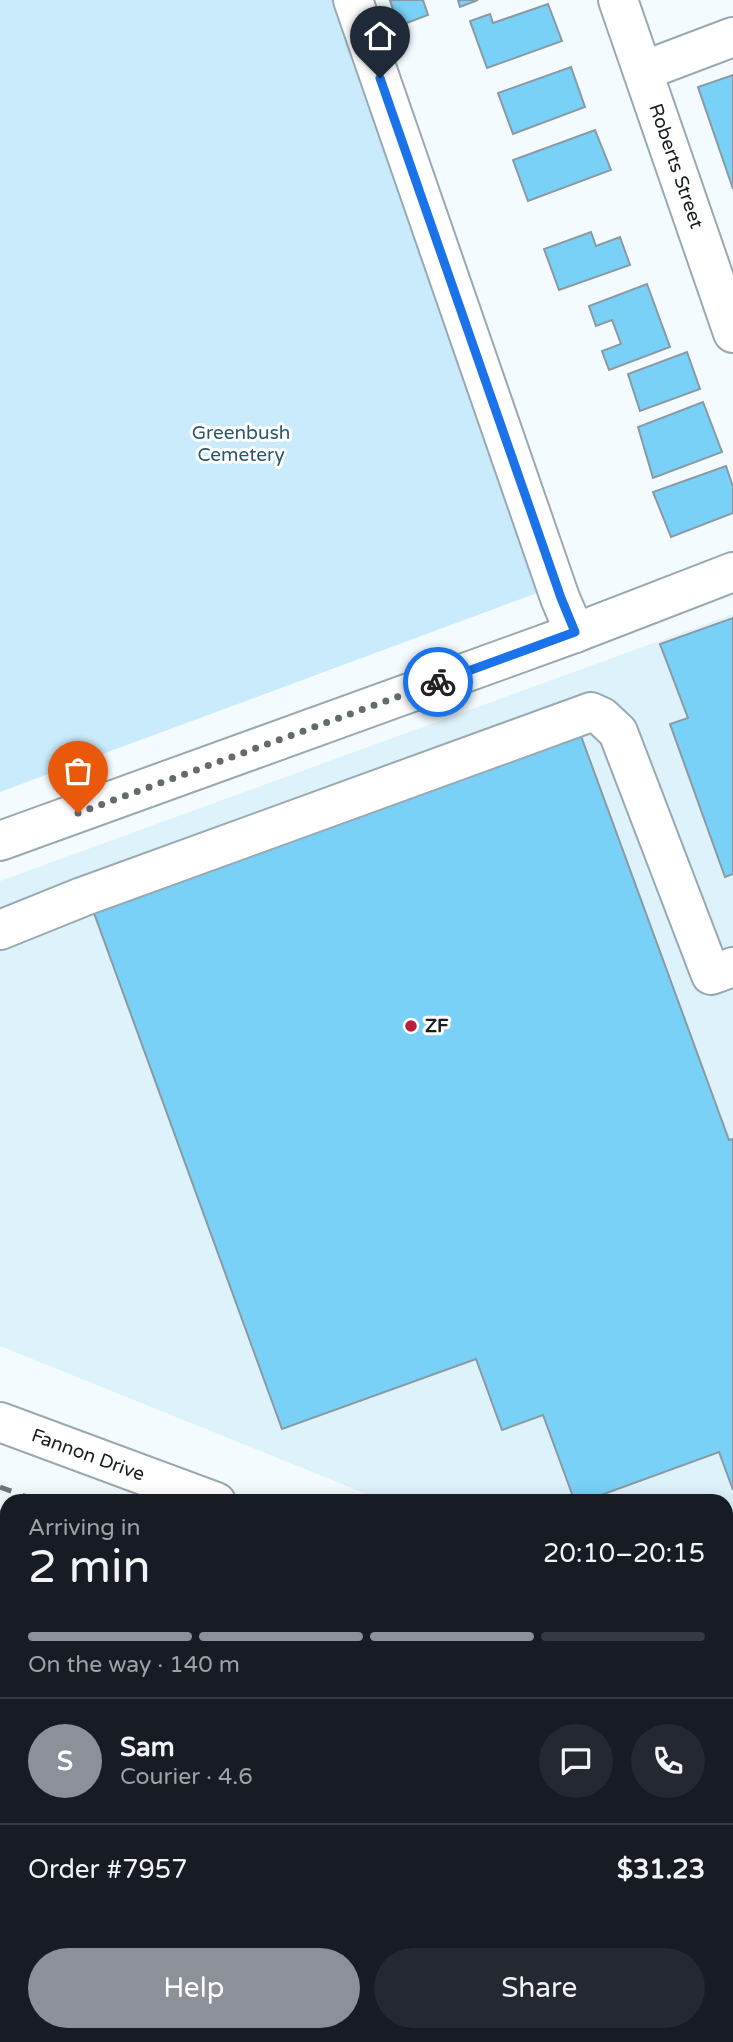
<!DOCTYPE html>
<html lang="en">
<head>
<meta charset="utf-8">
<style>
	:root { --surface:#171b24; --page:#242831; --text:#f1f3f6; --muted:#9ea1a6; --line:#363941; --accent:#8c9099 }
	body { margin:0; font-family:"Varela Round",sans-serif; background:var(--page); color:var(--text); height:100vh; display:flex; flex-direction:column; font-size:26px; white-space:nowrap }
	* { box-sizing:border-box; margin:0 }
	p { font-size:23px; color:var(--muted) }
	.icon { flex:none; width:38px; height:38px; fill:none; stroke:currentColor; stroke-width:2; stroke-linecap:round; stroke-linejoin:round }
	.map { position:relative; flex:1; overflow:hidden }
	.drawer { position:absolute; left:0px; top:1494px; width:733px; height:548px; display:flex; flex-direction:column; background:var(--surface); border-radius:21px 21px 0 0; box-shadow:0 4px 18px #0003 }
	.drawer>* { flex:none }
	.pin { position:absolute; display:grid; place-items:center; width:60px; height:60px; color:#fff; margin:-72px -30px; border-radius:50% 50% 50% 0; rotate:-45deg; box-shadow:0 0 7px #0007 }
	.pin .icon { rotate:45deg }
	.courier { position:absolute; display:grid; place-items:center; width:70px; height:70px; margin:-35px; border:5px solid #1a73e8; border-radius:50%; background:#fff; color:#222; box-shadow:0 2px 9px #0007 }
	.overview em { font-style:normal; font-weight:600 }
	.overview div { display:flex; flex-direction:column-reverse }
	.overview { display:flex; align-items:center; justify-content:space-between; height:119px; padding:0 28px }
	h1 { font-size:46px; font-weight:600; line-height:52px }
	.bar { display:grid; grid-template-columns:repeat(4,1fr); gap:10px 7px; align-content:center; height:84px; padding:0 28px }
	.bar i { height:9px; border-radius:5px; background:var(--line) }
	.bar .on { background:var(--accent) }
	.bar p { grid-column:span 4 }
	.line { display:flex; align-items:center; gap:18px; padding:0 28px; border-top:2px solid var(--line) }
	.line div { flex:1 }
	.round { display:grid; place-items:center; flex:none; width:74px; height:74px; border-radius:37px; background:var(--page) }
	.cta { display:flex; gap:14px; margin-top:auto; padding:14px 28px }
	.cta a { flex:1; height:80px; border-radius:42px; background:var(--accent); color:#fff; font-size:28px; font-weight:600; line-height:80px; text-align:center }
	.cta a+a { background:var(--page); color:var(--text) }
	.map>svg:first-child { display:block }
	.built { fill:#def2fc }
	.green { fill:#c9ebfb }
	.building { fill:#7ad1f8; stroke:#899aa2; stroke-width:2 }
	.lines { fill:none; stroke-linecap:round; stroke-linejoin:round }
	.minor-casing { stroke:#98a9b1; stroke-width:42 }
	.major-casing { stroke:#98a9b1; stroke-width:42 }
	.minor { stroke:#fff; stroke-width:38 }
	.major { stroke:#fff; stroke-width:38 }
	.rail { stroke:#6e7578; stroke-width:5; stroke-dasharray:12 12; stroke-linecap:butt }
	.done { stroke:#646b6e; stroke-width:7; stroke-dasharray:0 12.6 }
	.route { stroke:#1a73e8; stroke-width:9 }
	.poi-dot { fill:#b3213a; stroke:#fff; stroke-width:2.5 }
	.labels { text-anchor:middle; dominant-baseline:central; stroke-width:6; stroke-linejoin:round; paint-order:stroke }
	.street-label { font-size:19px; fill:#171d20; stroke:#fff }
	.park-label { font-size:19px; fill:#29596e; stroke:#fff }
	.poi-label { font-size:19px; font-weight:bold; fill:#171d20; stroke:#fff; text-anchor:start }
</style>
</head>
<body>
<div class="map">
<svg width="733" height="2042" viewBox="0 0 733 2042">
	<rect width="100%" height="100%" fill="#f4fbfe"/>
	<path class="built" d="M 733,614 L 733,1638 L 726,1635 L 726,1502 L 384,1501 L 0,1346 L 0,881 Z"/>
	<path class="green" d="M 0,0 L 341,0 L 548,589 L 0,792 Z"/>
	<path class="building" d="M 394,0 L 423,0 L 428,15 L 399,26 L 390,1 Z
		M 458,0 L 478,0 L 460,7 Z
		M 548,4 L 562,41 L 487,68 L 470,21 L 490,14 L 493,23 Z
		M 571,67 L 585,107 L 513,134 L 498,93 Z
		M 733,75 L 733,189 L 698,87 Z
		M 595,130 L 611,170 L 528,201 L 513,160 Z
		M 591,232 L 596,246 L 620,237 L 630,265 L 559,290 L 544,249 Z
		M 647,284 L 670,347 L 609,370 L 602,351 L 621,344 L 612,320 L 596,326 L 589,306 Z
		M 687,352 L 700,389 L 640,411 L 628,374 Z
		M 703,402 L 722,452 L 653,478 L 638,427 Z
		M 726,466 L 733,487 L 733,513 L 671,537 L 653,492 Z
		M 733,618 L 733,874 L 725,877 L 670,724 L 688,718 L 660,644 Z
		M 581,736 L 729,1140 L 733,1139 L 733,1490 L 719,1452 L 582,1502 L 575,1502 L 543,1415 L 502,1430 L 476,1359 L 282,1429 L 94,913 Z"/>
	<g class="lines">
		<g class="minor-casing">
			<path id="minor" d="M 353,0 L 560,598 L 575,633
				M 618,0 L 733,333
				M 643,71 L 733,37
				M 0,930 L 82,897 L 591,712 L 602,717 L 618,732 L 711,975 L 733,967
				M 0,1422 L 216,1502
				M 726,1688 L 733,1691"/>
		</g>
		<g class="major-casing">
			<path id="major" d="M 0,841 L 575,633 L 733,572
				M 0,1740 L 7,1742
				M 726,1989 L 733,1991"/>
		</g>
		<use href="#minor" class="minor"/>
		<use href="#major" class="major"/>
		<path class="rail" d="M 0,1487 L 40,1502
			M 0,1511 L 7,1514
			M 0,1680 L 7,1682
			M 726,1748 L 733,1750
			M 726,1771 L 733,1773
			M 726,1928 L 733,1930"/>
	</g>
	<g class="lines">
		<path class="done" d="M 78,813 L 438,682"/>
		<path class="route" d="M 380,78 L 561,598 L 575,632 L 438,682"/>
	</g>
	<circle class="poi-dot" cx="411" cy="1026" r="7"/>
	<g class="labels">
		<g class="street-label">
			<text transform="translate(676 166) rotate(71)">Roberts Street</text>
			<text transform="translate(88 1455) rotate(20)">Fannon Drive</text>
		</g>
		<g class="park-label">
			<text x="241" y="433">Greenbush<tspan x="241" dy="22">Cemetery</tspan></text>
		</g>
		<g class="poi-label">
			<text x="425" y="1026">ZF</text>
		</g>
	</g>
</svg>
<div class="pin" style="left:78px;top:813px;background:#ea580c"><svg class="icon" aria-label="bag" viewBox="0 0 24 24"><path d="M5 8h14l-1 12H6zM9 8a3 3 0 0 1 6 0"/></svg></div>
<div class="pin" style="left:380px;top:78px;background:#1f2937"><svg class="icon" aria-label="home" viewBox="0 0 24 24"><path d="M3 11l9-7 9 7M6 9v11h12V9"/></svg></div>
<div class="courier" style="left:438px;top:682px"><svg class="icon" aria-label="bike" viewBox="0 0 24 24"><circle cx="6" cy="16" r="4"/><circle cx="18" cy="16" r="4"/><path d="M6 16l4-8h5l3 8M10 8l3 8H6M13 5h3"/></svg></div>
<section class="drawer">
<div class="overview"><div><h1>2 min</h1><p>Arriving in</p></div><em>20:10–20:15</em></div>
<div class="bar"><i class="on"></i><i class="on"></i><i class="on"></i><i></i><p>On the way · 140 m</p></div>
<div class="line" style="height:126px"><b class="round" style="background:var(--accent);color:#fff">S</b><div><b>Sam</b><p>Courier · 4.6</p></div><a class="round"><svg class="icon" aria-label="chat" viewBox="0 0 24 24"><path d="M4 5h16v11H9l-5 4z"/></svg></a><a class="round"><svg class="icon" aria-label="phone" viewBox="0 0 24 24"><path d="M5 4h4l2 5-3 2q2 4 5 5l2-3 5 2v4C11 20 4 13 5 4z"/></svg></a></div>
<div class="line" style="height:91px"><div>Order #7957</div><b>$31.23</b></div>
<div class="cta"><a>Help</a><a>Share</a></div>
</section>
</div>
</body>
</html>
